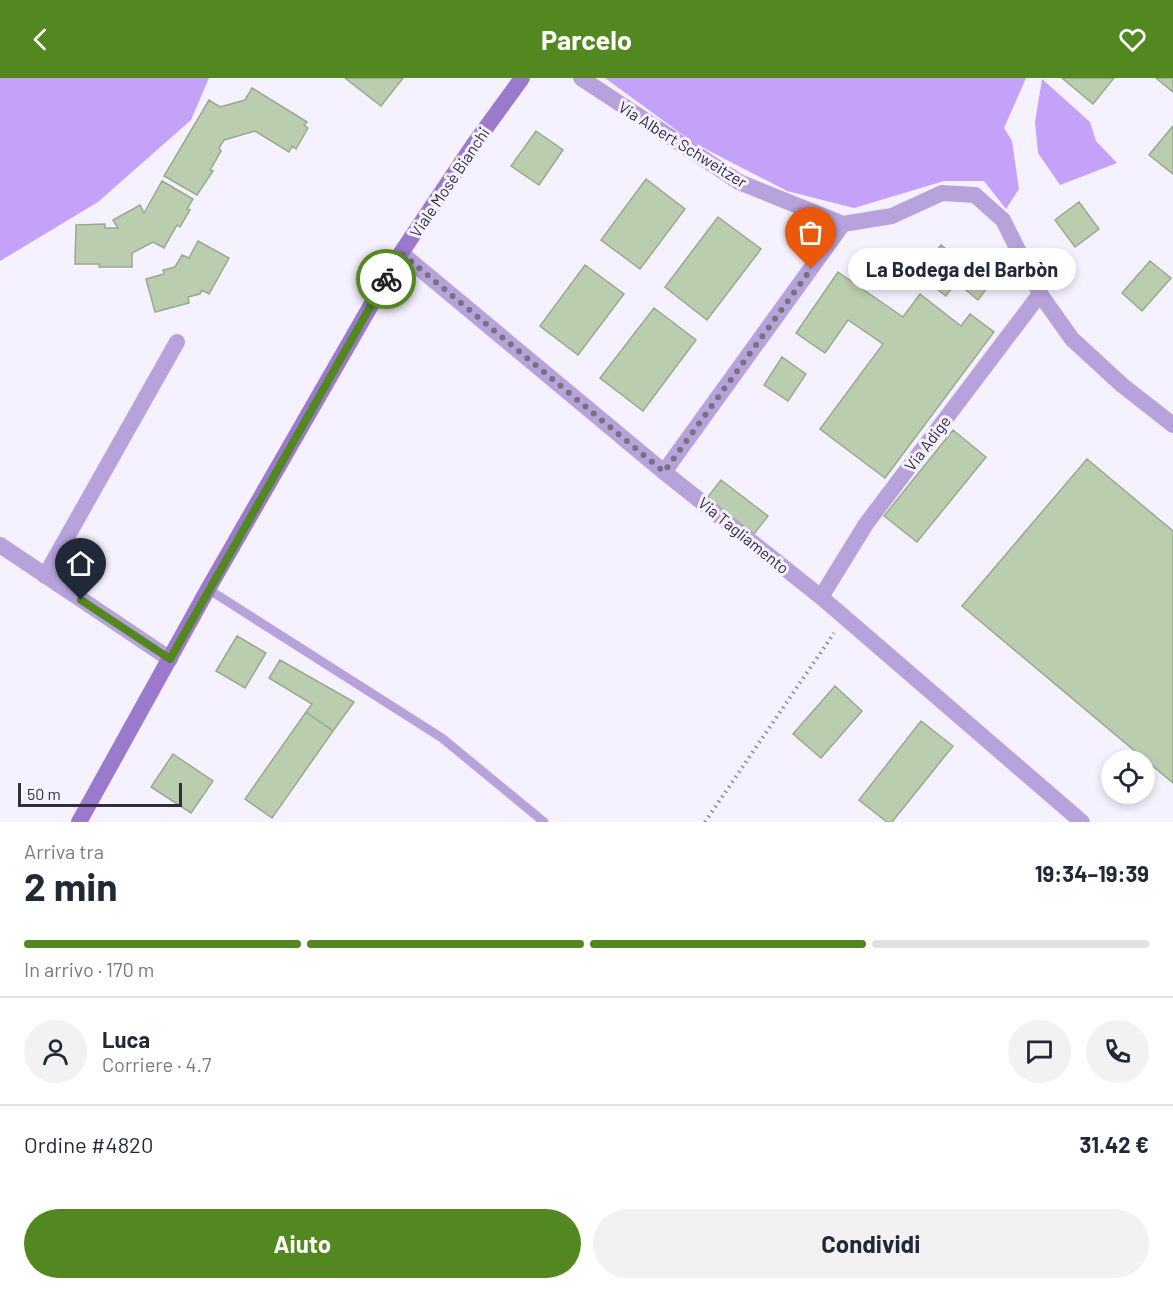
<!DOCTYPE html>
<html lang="it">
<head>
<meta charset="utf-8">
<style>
	:root { --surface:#fff; --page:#f2f2f3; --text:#1f2937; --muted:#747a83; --line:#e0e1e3; --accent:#538821 }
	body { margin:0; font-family:Barlow,sans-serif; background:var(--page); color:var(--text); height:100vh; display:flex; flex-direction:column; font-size:22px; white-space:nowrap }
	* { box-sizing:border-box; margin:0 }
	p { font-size:20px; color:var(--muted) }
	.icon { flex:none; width:33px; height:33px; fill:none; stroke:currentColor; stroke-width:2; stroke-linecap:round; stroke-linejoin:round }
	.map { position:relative; height:744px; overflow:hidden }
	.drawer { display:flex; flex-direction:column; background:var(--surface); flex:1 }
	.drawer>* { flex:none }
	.fabs { position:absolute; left:1101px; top:672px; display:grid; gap:12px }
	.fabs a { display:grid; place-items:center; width:54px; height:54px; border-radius:50%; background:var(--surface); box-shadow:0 3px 9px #0003; font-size:30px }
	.scale { position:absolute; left:18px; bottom:15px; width:164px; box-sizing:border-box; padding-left:6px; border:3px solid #322d3a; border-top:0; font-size:16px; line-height:21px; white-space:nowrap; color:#322d3a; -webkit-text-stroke:4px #f6f1ff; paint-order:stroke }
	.pin { position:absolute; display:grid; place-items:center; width:51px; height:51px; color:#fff; margin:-62px -26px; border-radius:50% 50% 50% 0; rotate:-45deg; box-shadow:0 0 6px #0007 }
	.pin .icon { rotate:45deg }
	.courier { position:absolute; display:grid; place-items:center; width:60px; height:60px; margin:-30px; border:4px solid #538821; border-radius:50%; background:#fff; color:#222; box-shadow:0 2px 8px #0007 }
	.bubble { position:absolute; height:42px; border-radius:21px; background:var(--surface); box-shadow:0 3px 9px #0003; font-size:20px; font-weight:700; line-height:42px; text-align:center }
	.headline em { font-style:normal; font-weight:700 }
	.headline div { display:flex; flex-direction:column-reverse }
	.headline { display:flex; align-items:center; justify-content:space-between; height:102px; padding:0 24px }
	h1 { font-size:39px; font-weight:700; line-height:45px }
	.bar { display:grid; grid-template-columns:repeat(4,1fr); gap:9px 6px; align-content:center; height:72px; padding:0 24px }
	.bar i { height:8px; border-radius:4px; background:var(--line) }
	.bar .selected { background:var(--accent) }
	.bar p { grid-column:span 4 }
	.line { display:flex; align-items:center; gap:15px; padding:0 24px; border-top:2px solid var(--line) }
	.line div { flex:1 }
	.round { display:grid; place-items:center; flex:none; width:63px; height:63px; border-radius:32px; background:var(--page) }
	.action { display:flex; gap:12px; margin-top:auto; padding:12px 24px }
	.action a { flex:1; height:69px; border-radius:36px; background:var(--accent); color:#fff; font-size:24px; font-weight:700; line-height:69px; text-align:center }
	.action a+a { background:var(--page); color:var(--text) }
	header { display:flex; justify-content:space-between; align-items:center; height:78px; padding:0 24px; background:var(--accent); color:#fff; font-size:27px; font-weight:700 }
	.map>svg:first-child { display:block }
	.forest { fill:#c5a2fa }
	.building { fill:#bacdae; stroke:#98aa8d; stroke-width:1.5 }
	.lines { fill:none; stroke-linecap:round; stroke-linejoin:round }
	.path { stroke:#8d8895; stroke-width:4; stroke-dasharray:1.5 4.5; stroke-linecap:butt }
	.service { stroke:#b8a2dc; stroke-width:9 }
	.minor { stroke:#b8a2dc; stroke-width:16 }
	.secondary { stroke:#9b79cd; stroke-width:16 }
	.done { stroke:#77727f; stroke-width:6; stroke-dasharray:0 10.8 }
	.route { stroke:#538821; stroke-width:8 }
	.labels { text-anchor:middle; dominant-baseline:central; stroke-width:6; stroke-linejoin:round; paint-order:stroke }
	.street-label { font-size:16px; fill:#322d3a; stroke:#f6f1ff }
</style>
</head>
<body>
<header><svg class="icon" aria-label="back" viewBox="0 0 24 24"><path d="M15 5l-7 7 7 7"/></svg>Parcelo<svg class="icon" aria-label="heart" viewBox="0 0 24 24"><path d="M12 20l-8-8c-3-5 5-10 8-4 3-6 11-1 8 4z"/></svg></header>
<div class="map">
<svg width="1173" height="744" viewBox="0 0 1173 744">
	<rect width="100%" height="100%" fill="#f6f1ff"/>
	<path class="forest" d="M 0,0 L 209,0 L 191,42 L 98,124 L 0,183 Z
		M 605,0 L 1026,0 L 1004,50 L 1012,63 L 1019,111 L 1006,131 L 984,103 L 944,103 L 854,130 L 787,113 L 694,65 Z
		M 1042,1 L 1090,44 L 1096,63 L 1117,85 L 1060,107 L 1038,75 L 1035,44 Z"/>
	<path class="building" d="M 345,0 L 403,0 L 381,28 Z
		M 1062,0 L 1114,0 L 1093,26 Z
		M 1156,0 L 1173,0 L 1173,14 Z
		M 252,10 L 307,44 L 304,47 L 308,50 L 296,71 L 292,68 L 289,74 L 255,53 L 224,62 L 219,70 L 221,73 L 210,92 L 213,93 L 197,117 L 164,98 L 209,22 L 220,29 L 245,22 Z
		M 1173,48 L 1173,96 L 1149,77 Z
		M 536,53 L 563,72 L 539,107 L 511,88 Z
		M 646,101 L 685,131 L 640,191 L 601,162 Z
		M 162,103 L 193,121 L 187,131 L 190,132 L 180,149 L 177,147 L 164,170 L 153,164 L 132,175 L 132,189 L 99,189 L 99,186 L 75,186 L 76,147 L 105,146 L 105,150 L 118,150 L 113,142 L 140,127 L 144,135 Z
		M 1079,124 L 1099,151 L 1075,169 L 1055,142 Z
		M 718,139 L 761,171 L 707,242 L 665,209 Z
		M 198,163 L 229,180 L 209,216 L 202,212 L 200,216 L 188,219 L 189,225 L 155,234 L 146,201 L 164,196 L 163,192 L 175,189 L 182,177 L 189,180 Z
		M 941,167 L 991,205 L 978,222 L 956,204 L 946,218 L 918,197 Z
		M 1150,183 L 1171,200 L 1142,233 L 1122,215 Z
		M 585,187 L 624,216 L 578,277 L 540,248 Z
		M 838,194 L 903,239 L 920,216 L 961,248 L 970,236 L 994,254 L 885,400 L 820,351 L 883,266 L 848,242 L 825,275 L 796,255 Z
		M 654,230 L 696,262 L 643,333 L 600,300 Z
		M 782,279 L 806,296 L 788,323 L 764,307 Z
		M 953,352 L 986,379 L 917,464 L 884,438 Z
		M 1087,381 L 1173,453 L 1173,705 L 962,528 Z
		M 721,402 L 768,438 L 754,456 L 707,420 Z
		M 237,558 L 266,575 L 245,610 L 216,593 Z
		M 280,582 L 354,624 L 333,653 L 306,634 L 312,626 L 269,600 Z
		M 835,608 L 862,633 L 821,680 L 793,656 Z
		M 306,634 L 333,653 L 272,740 L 245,721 Z
		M 921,643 L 953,668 L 892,744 L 887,744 L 859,722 Z
		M 173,676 L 213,703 L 191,735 L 151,709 Z"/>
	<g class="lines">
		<path class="path" d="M 705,744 L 834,555"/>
		<path class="service" d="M 208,511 L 442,660 L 544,744"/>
		<path class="minor" d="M 581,0 L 739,104 L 843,146 L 892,138 L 942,115 L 975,117 L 1003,142 L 1040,216 L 1072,261 L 1122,307 L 1173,347
			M 401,175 L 664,394 L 821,519 L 1082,744
			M 664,394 L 843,146
			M 0,467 L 170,581
			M 45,498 L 177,264
			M 821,519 L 866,446 L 1040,216"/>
		<path class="secondary" d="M 79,744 L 208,511 L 401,175 L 472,69 L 522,0"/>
	</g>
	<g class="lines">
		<path class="done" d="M 386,201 L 401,175 L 664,394 L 811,191"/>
		<path class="route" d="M 81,522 L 170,581 L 386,201"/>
	</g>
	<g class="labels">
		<g class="street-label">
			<text transform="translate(683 66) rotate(32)">Via Albert Schweitzer</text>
			<text transform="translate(449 104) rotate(-56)">Viale Mosè Bianchi</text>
			<text transform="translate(927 365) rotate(-53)">Via Adige</text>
			<text transform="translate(744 457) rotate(39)">Via Tagliamento</text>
		</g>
	</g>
</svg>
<div class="fabs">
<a><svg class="icon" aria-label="locate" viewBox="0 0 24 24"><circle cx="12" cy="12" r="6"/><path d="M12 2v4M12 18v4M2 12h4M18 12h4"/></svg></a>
</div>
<div class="scale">50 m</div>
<div class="pin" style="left:811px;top:191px;background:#ea580c"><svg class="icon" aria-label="bag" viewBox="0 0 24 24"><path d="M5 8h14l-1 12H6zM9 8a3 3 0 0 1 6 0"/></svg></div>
<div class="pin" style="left:81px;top:522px;background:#1f2937"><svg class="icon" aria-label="home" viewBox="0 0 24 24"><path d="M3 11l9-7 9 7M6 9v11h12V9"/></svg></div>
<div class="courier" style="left:386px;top:201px"><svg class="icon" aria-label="bike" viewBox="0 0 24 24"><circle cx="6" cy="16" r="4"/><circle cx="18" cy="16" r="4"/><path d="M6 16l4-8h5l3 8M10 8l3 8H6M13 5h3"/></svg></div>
<div class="bubble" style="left:848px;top:170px;width:228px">La Bodega del Barbòn</div>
</div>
<section class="drawer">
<div class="headline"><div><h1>2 min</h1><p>Arriva tra</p></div><em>19:34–19:39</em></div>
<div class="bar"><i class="selected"></i><i class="selected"></i><i class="selected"></i><i></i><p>In arrivo · 170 m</p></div>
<div class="line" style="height:108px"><a class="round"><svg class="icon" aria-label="person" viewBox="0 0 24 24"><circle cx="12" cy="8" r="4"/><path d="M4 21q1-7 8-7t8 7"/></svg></a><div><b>Luca</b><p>Corriere · 4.7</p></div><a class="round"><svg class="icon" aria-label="chat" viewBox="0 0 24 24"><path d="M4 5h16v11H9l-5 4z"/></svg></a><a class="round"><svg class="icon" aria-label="phone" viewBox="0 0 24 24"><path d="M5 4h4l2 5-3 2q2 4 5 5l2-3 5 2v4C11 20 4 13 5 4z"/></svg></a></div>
<div class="line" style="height:78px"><div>Ordine #4820</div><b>31.42 €</b></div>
<div class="action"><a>Aiuto</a><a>Condividi</a></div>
</section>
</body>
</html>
